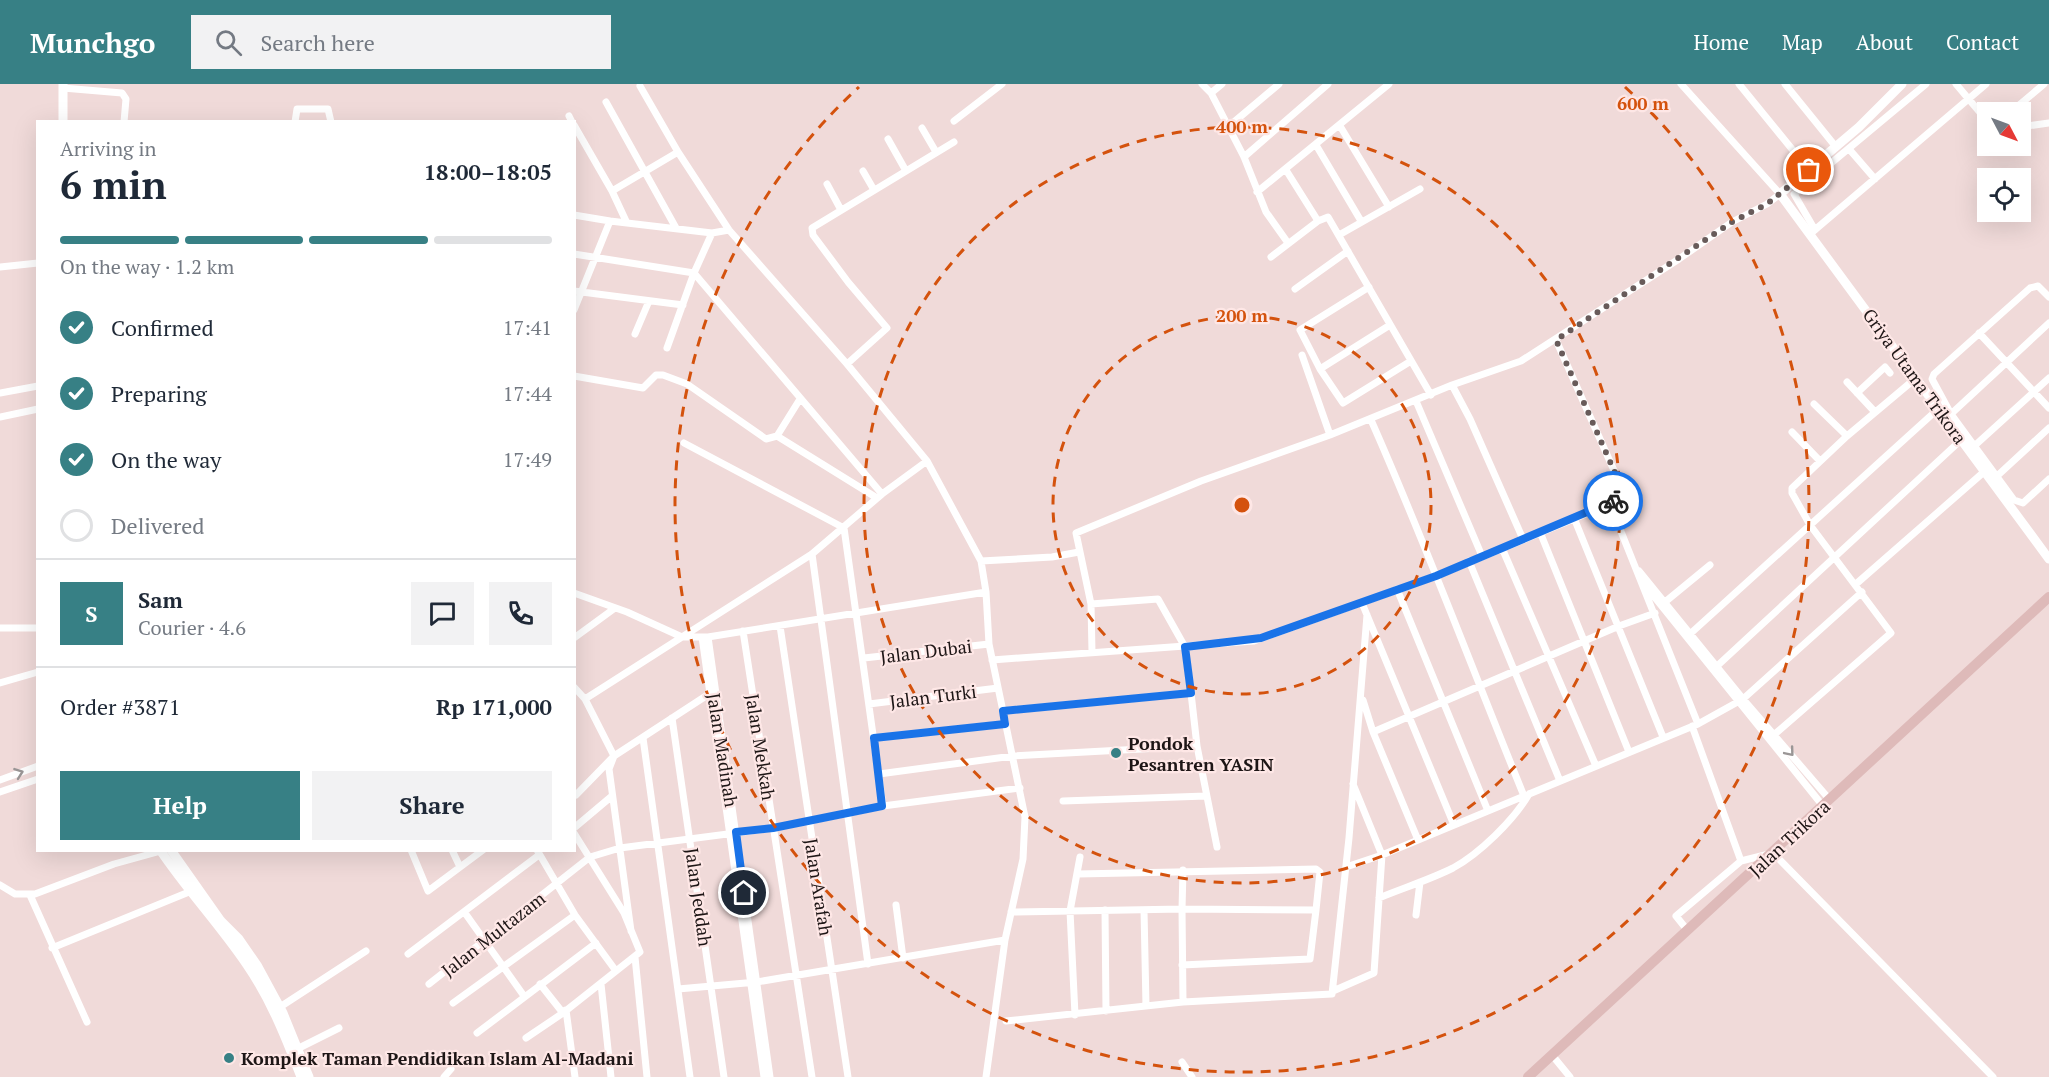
<!DOCTYPE html>
<html lang="en">
<head>
<meta charset="utf-8">
<style>
	:root { --surface:#fff; --page:#f2f2f3; --text:#1f2937; --muted:#747a83; --line:#e0e1e3; --accent:#378085 }
	body { margin:0; font-family:"PT Serif",serif; background:var(--page); color:var(--text); height:100vh; display:flex; flex-direction:column; font-size:22px; white-space:nowrap }
	* { box-sizing:border-box; margin:0 }
	p { font-size:20px; color:var(--muted) }
	.icon { flex:none; width:33px; height:33px; fill:none; stroke:currentColor; stroke-width:2; stroke-linecap:round; stroke-linejoin:round }
	.map { position:relative; flex:1; overflow:hidden }
	.drawer { position:absolute; left:36px; top:36px; width:540px; height:732px; display:flex; flex-direction:column; background:var(--surface); border-radius:0px; box-shadow:0 6px 24px #0002 }
	.drawer>* { flex:none }
	.needle { width:39px; rotate:131deg }
	.fabs { position:absolute; left:1977px; top:18px; display:grid; gap:12px }
	.fabs a { display:grid; place-items:center; width:54px; height:54px; border-radius:0px; background:var(--surface); box-shadow:0 6px 24px #0002; font-size:30px }
	.pin { position:absolute; display:grid; place-items:center; width:51px; height:51px; color:#fff; margin:-26px; border:3px solid #fff; border-radius:50%; box-shadow:0 2px 6px #0007 }
	.courier { position:absolute; display:grid; place-items:center; width:60px; height:60px; margin:-30px; border:4px solid #1a73e8; border-radius:50%; background:#fff; color:#222; box-shadow:0 2px 8px #0007 }
	.overview em { font-style:normal; font-weight:800 }
	.overview div { display:flex; flex-direction:column-reverse }
	.overview { display:flex; align-items:center; justify-content:space-between; height:102px; padding:0 24px }
	h1 { font-size:39px; font-weight:800; line-height:45px }
	.bar { display:grid; grid-template-columns:repeat(4,1fr); gap:9px 6px; align-content:center; height:72px; padding:0 24px }
	.bar i { height:8px; border-radius:4px; background:var(--line) }
	.bar .current { background:var(--accent) }
	.bar p { grid-column:span 4 }
	.line { display:flex; align-items:center; gap:15px; padding:0 24px; border-top:2px solid var(--line) }
	.line div { flex:1 }
	.round { display:grid; place-items:center; flex:none; width:63px; height:63px; border-radius:0px; background:var(--page) }
	ol { padding:0 24px; list-style:none }
	li { display:flex; align-items:center; gap:18px; height:66px }
	li p { margin-inline-start:auto }
	li .icon { padding:6px; border-radius:50%; background:var(--accent); color:#fff; stroke-width:4 }
	li:last-child { color:var(--muted) }
	li i { width:33px; height:33px; border:3px solid var(--line); border-radius:50% }
	.cta { display:flex; gap:12px; margin-top:auto; padding:12px 24px }
	.cta a { flex:1; height:69px; border-radius:0px; background:var(--accent); color:#fff; font-size:24px; font-weight:800; line-height:69px; text-align:center }
	.cta a+a { background:var(--page); color:var(--text) }
	header { display:flex; align-items:center; gap:36px; box-sizing:border-box; height:84px; padding:0 30px; background:var(--accent); color:#fff }
	header strong { font-size:28px }
	nav { display:flex; gap:33px; margin-inline-start:auto; font-size:21px }
	.search { width:420px; height:54px; background:var(--page); display:flex; align-items:center; gap:15px; box-sizing:border-box; padding:0 21px; border-radius:0px; color:var(--muted); font-size:22px }
	.map>svg:first-child { display:block }
	.lines { fill:none; stroke-linecap:round; stroke-linejoin:round }
	.minor { stroke:#fff; stroke-width:7 }
	.tertiary { stroke:#fff; stroke-width:9 }
	.primary { stroke:#debab9; stroke-width:10 }
	.oneway { stroke:#9a9696 }
	.done { stroke:#685b5a; stroke-width:6; stroke-dasharray:0 10.8 }
	.route { stroke:#1a73e8; stroke-width:8 }
	.ring { fill:none; stroke:#d4520d; stroke-width:3; stroke-dasharray:10 8 }
	.poi-dot { fill:#378085; stroke:#fee7e6; stroke-width:2 }
	.labels { text-anchor:middle; dominant-baseline:central; stroke-width:4.5; stroke-linejoin:round; paint-order:stroke }
	.street-label { font-size:18px; fill:#1e1616; stroke:#fee7e6 }
	.poi-label { font-size:18px; font-weight:bold; fill:#1e1616; stroke:#fee7e6; text-anchor:start }
	.centre { fill:#d4520d; stroke:#fee7e6; stroke-width:3 }
	.ring-label { font-size:18px; text-anchor:middle; font-weight:bold; fill:#d4520d; stroke:#fee7e6; stroke-width:4.5; stroke-linejoin:round; paint-order:stroke }
</style>
</head>
<body>
<header>
<strong>Munchgo</strong>
<div class="search"><svg class="icon" aria-label="search" viewBox="0 0 24 24"><circle cx="10" cy="10" r="6"/><path d="M15 15l6 6"/></svg>Search here</div>
<nav><a>Home</a><a>Map</a><a>About</a><a>Contact</a></nav>
</header>
<div class="map">
<svg width="2049" height="993" viewBox="0 0 2049 993">
	<rect width="100%" height="100%" fill="#f0dad9"/>
	<g class="lines">
		<path class="minor" d="M 1202,0 L 1211,9 L 1244,73 L 1266,128 L 1288,159
			M 1739,0 L 1809,86
			M 1785,0 L 1836,63
			M 1956,0 L 1988,38
			M 640,2 L 678,68 L 729,146 L 847,280 L 927,377
			M 63,4 L 122,9 L 126,15 L 124,38
			M 1211,9 L 1222,0
			M 606,18 L 676,144
			M 2011,28 L 2044,0
			M 569,32 L 572,38
			M 954,37 L 1002,0
			M 295,38 L 297,25 L 328,25 L 331,38
			M 574,41 L 612,107
			M 1340,42 L 1389,123
			M 1228,43 L 1279,0
			M 2020,43 L 2049,39
			M 922,44 L 936,68
			M 888,55 L 906,87
			M 1316,61 L 1361,137
			M 1849,65 L 1875,95
			M 1244,73 L 1328,0
			M 1286,86 L 1318,137
			M 863,87 L 874,106
			M 827,100 L 841,126
			M 1257,108 L 1389,0
			M 574,131 L 610,137
			M 626,137 L 612,107 L 678,68
			M 729,146 L 712,149 L 694,189 L 882,410
			M 1815,146 L 1794,110 L 1926,0
			M 1810,150 L 1986,0
			M 1339,151 L 1420,105
			M 574,170 L 694,189 L 667,264
			M 1271,173 L 1318,137 L 1328,133 L 1431,311
			M 0,183 L 38,179
			M 1369,203 L 1300,246 L 1320,285 L 1343,319 L 1411,277
			M 1295,205 L 1348,167
			M 574,207 L 683,221
			M 2049,213 L 2038,202 L 2030,204 L 1934,290 L 1932,295 L 1951,330 L 2014,416 L 2023,419 L 2049,395
			M 574,226 L 610,137 L 712,149
			M 1979,249 L 2049,324
			M 635,250 L 649,217
			M 1556,256 L 1620,400 L 1619,410 L 1610,420
			M 1302,271 L 1330,351
			M 847,280 L 887,244 L 848,198 L 813,151 L 812,144 L 954,58
			M 1320,285 L 1390,241
			M 574,292 L 643,304 L 656,291 L 663,291 L 687,300 L 766,355 L 777,352 L 877,414
			M 1847,298 L 1875,328
			M 1452,301 L 1470,335 L 1523,455
			M 0,309 L 38,302
			M 1857,309 L 1885,283 L 1890,289
			M 1416,317 L 1482,472
			M 1814,320 L 1847,352
			M 1951,330 L 2049,239
			M 0,333 L 38,325
			M 1371,336 C 1426,460 1473,587 1524,712
			M 1792,348 L 1820,377
			M 777,352 L 800,315
			M 684,359 L 844,444 L 883,722
			M 1971,365 L 2049,294
			M 1996,393 L 2049,344
			M 1574,434 L 1663,653
			M 1540,448 L 1629,668
			M 1502,464 L 1596,682
			M 812,470 L 868,880
			M 1469,477 L 1560,697
			M 1639,487 L 1743,615 L 1830,716
			M 1856,500 L 1985,387
			M 1397,505 L 1488,727
			M 1648,505 L 1823,722
			M 574,509 L 627,528 L 682,553 L 708,553 L 986,508
			M 1665,518 L 1710,481
			M 1362,519 L 1454,741
			M 1091,520 L 1158,515 L 1185,563 L 1191,609
			M 780,542 L 848,993
			M 0,544 L 38,544
			M 743,547 L 812,993
			M 1690,550 L 1938,325
			M 702,553 L 764,993
			M 708,553 L 770,993
			M 574,554 L 615,524
			M 1092,568 L 1091,520 L 1076,449 L 1201,397 L 1330,351 L 1452,301 L 1521,277 L 1679,175 L 1732,138 L 1767,120 L 1780,110 L 1681,0
			M 864,574 L 989,560
			M 992,576 L 1254,557 L 1436,492 L 1610,420 L 1698,640
			M 1716,583 L 1961,356
			M 0,599 L 38,588
			M 574,603 L 585,615 L 614,672 L 576,711
			M 585,615 L 812,470 L 882,410 L 927,377 L 981,477
			M 1363,616 L 1373,648 L 1418,756
			M 869,620 L 998,604
			M 1003,627 L 1191,609 L 1197,662 L 1217,763
			M 672,634 L 724,993
			M 1373,648 L 1619,542 L 1655,529
			M 1775,650 L 1891,549 L 1810,441 L 1792,409 L 1792,404 L 1847,352 L 1916,294
			M 643,654 L 690,993
			M 874,654 L 1005,640
			M 879,690 L 1013,672 L 1197,662
			M 0,696 L 38,682
			M 0,708 L 38,695
			M 1063,717 L 1206,712
			M 574,744 L 612,712
			M 411,766 L 428,807 L 483,766
			M 452,766 L 460,783
			M 537,766 L 575,831 L 616,887
			M 1741,777 L 1773,769 L 1993,993
			M 1346,783 L 1382,771 L 1698,640 L 1743,615 L 1862,508
			M 1078,790 L 1316,785 L 1320,788 L 1316,826
			M 0,801 L 15,810 L 35,810 L 114,780 L 161,767
			M 30,811 L 87,938
			M 1379,814 C 1403,804 1429,796 1453,784 C 1479,770 1514,736 1529,710
			M 896,821 L 903,874
			M 1105,826 L 1106,927
			M 1144,826 L 1146,922
			M 1011,828 L 1182,825 L 1183,918
			M 465,829 L 524,912
			M 1416,831 L 1420,798
			M 631,847 L 609,685 L 614,672 L 712,608
			M 1688,847 L 1676,832 L 1741,777 L 1692,642
			M 52,864 L 189,808
			M 408,870 L 539,771
			M 635,873 L 647,993
			M 1182,881 L 1310,875 L 1316,826 L 1182,825 L 1183,786
			M 429,900 L 590,773 L 620,764 L 773,744 L 883,722 L 1020,704
			M 540,900 L 563,929 L 640,868 L 624,829 L 574,749
			M 601,900 L 611,993
			M 678,905 L 757,898 L 1005,856
			M 1333,907 L 1374,889 L 1382,771 L 1353,700
			M 453,919 L 575,831
			M 280,923 L 366,867
			M 566,926 L 575,993
			M 1075,931 L 1070,827 L 1080,773
			M 1006,937 L 1183,918 L 1332,910 L 1349,754 L 1367,531
			M 477,949 L 596,859
			M 526,954 L 563,929
			M 299,964 L 339,944
			M 1552,971 L 1570,993
			M 1182,978 L 1192,993
			M 444,993 L 451,985
			M 986,993 L 1005,856 L 1023,775 L 1025,733 L 989,560 L 986,508 L 981,477 L 1052,473 L 1079,468"/>
		<path class="tertiary" d="M 1902,0 L 1859,43 L 1780,110 L 2049,475
			M 63,38 L 63,0
			M 160,766 C 187,806 220,841 247,881 C 271,916 286,954 301,993
			M 171,766 L 221,837 L 239,855 L 257,881 L 283,929 L 309,993"/>
		<path class="primary" d="M 1528,993 L 2049,513"/>
	</g>
	<defs><path id="oneway-chevron" d="M-2-3.5L2.5 0L-2 3.5" fill="none" stroke-width="1.6" stroke-linecap="round" stroke-linejoin="round" transform="scale(1.5)"/></defs>
	<g class="oneway">
		<use href="#oneway-chevron" transform="translate(1790 668) rotate(50)"/>
		<use href="#oneway-chevron" transform="translate(19 689) rotate(-20)"/>
	</g>
	<g class="lines">
		<path class="done" d="M 1613,417 L 1619,410 L 1620,400 L 1556,256 L 1732,138 L 1767,120 L 1809,86"/>
		<path class="route" d="M 744,809 L 736,748 L 773,744 L 882,722 L 874,654 L 1005,640 L 1003,627 L 1191,609 L 1185,563 L 1261,554 L 1436,492 L 1613,417"/>
	</g>
	<g class="ring">
		<circle cx="1242" cy="421" r="189"/>
		<circle cx="1242" cy="421" r="378"/>
		<path d="M1625 3A567 567 0 1 1 859 3"/>
	</g>
	<g class="poi-dot">
		<circle cx="1116" cy="669" r="6"/>
		<circle cx="229" cy="974" r="6"/>
	</g>
	<g class="labels">
		<g class="street-label">
			<text transform="translate(1915 292) rotate(54)">Griya Utama Trikora</text>
			<text transform="translate(926 567) rotate(-7)">Jalan Dubai</text>
			<text transform="translate(933 612) rotate(-7)">Jalan Turki</text>
			<text transform="translate(761 663) rotate(81)">Jalan Mekkah</text>
			<text transform="translate(723 666) rotate(81)">Jalan Madinah</text>
			<text transform="translate(1789 754) rotate(-43)">Jalan Trikora</text>
			<text transform="translate(819 803) rotate(81)">Jalan Arafah</text>
			<text transform="translate(699 813) rotate(82)">Jalan Jeddah</text>
			<text transform="translate(493 850) rotate(-38)">Jalan Multazam</text>
		</g>
		<g class="poi-label">
			<text x="1128" y="659">Pondok<tspan x="1128" dy="21">Pesantren YASIN</tspan></text>
			<text x="241" y="974">Komplek Taman Pendidikan Islam Al-Madani</text>
		</g>
	</g>
	<circle cx="1242" cy="421" r="9" class="centre"/>
	<g class="ring-label">
		<text x="1643" y="26">600 m</text>
		<text x="1242" y="49">400 m</text>
		<text x="1242" y="238">200 m</text>
	</g>
</svg>
<div class="fabs">
<a><svg class="needle" viewBox="-14 -14 28 28"><path d="M0-13l5 13h-10z" fill="#e53935"/><path d="M0 13l5-13h-10z" fill="#747a83"/></svg></a>
<a><svg class="icon" aria-label="locate" viewBox="0 0 24 24"><circle cx="12" cy="12" r="6"/><path d="M12 2v4M12 18v4M2 12h4M18 12h4"/></svg></a>
</div>
<div class="pin" style="left:1809px;top:86px;background:#ea580c"><svg class="icon" aria-label="bag" viewBox="0 0 24 24"><path d="M5 8h14l-1 12H6zM9 8a3 3 0 0 1 6 0"/></svg></div>
<div class="pin" style="left:744px;top:809px;background:#1f2937"><svg class="icon" aria-label="home" viewBox="0 0 24 24"><path d="M3 11l9-7 9 7M6 9v11h12V9"/></svg></div>
<div class="courier" style="left:1613px;top:417px"><svg class="icon" aria-label="bike" viewBox="0 0 24 24"><circle cx="6" cy="16" r="4"/><circle cx="18" cy="16" r="4"/><path d="M6 16l4-8h5l3 8M10 8l3 8H6M13 5h3"/></svg></div>
<section class="drawer">
<div class="overview"><div><h1>6 min</h1><p>Arriving in</p></div><em>18:00–18:05</em></div>
<div class="bar"><i class="current"></i><i class="current"></i><i class="current"></i><i></i><p>On the way · 1.2 km</p></div>
<ol>
<li><svg class="icon" aria-label="check" viewBox="0 0 24 24"><path d="M5 12l5 5 9-10"/></svg>Confirmed<p>17:41</p></li>
<li><svg class="icon" aria-label="check" viewBox="0 0 24 24"><path d="M5 12l5 5 9-10"/></svg>Preparing<p>17:44</p></li>
<li><svg class="icon" aria-label="check" viewBox="0 0 24 24"><path d="M5 12l5 5 9-10"/></svg>On the way<p>17:49</p></li>
<li><i></i>Delivered</li>
</ol>
<div class="line" style="height:108px"><b class="round" style="background:var(--accent);color:#fff">S</b><div><b>Sam</b><p>Courier · 4.6</p></div><a class="round"><svg class="icon" aria-label="chat" viewBox="0 0 24 24"><path d="M4 5h16v11H9l-5 4z"/></svg></a><a class="round"><svg class="icon" aria-label="phone" viewBox="0 0 24 24"><path d="M5 4h4l2 5-3 2q2 4 5 5l2-3 5 2v4C11 20 4 13 5 4z"/></svg></a></div>
<div class="line" style="height:78px"><div>Order #3871</div><b>Rp 171,000</b></div>
<div class="cta"><a>Help</a><a>Share</a></div>
</section>
</div>
</body>
</html>
